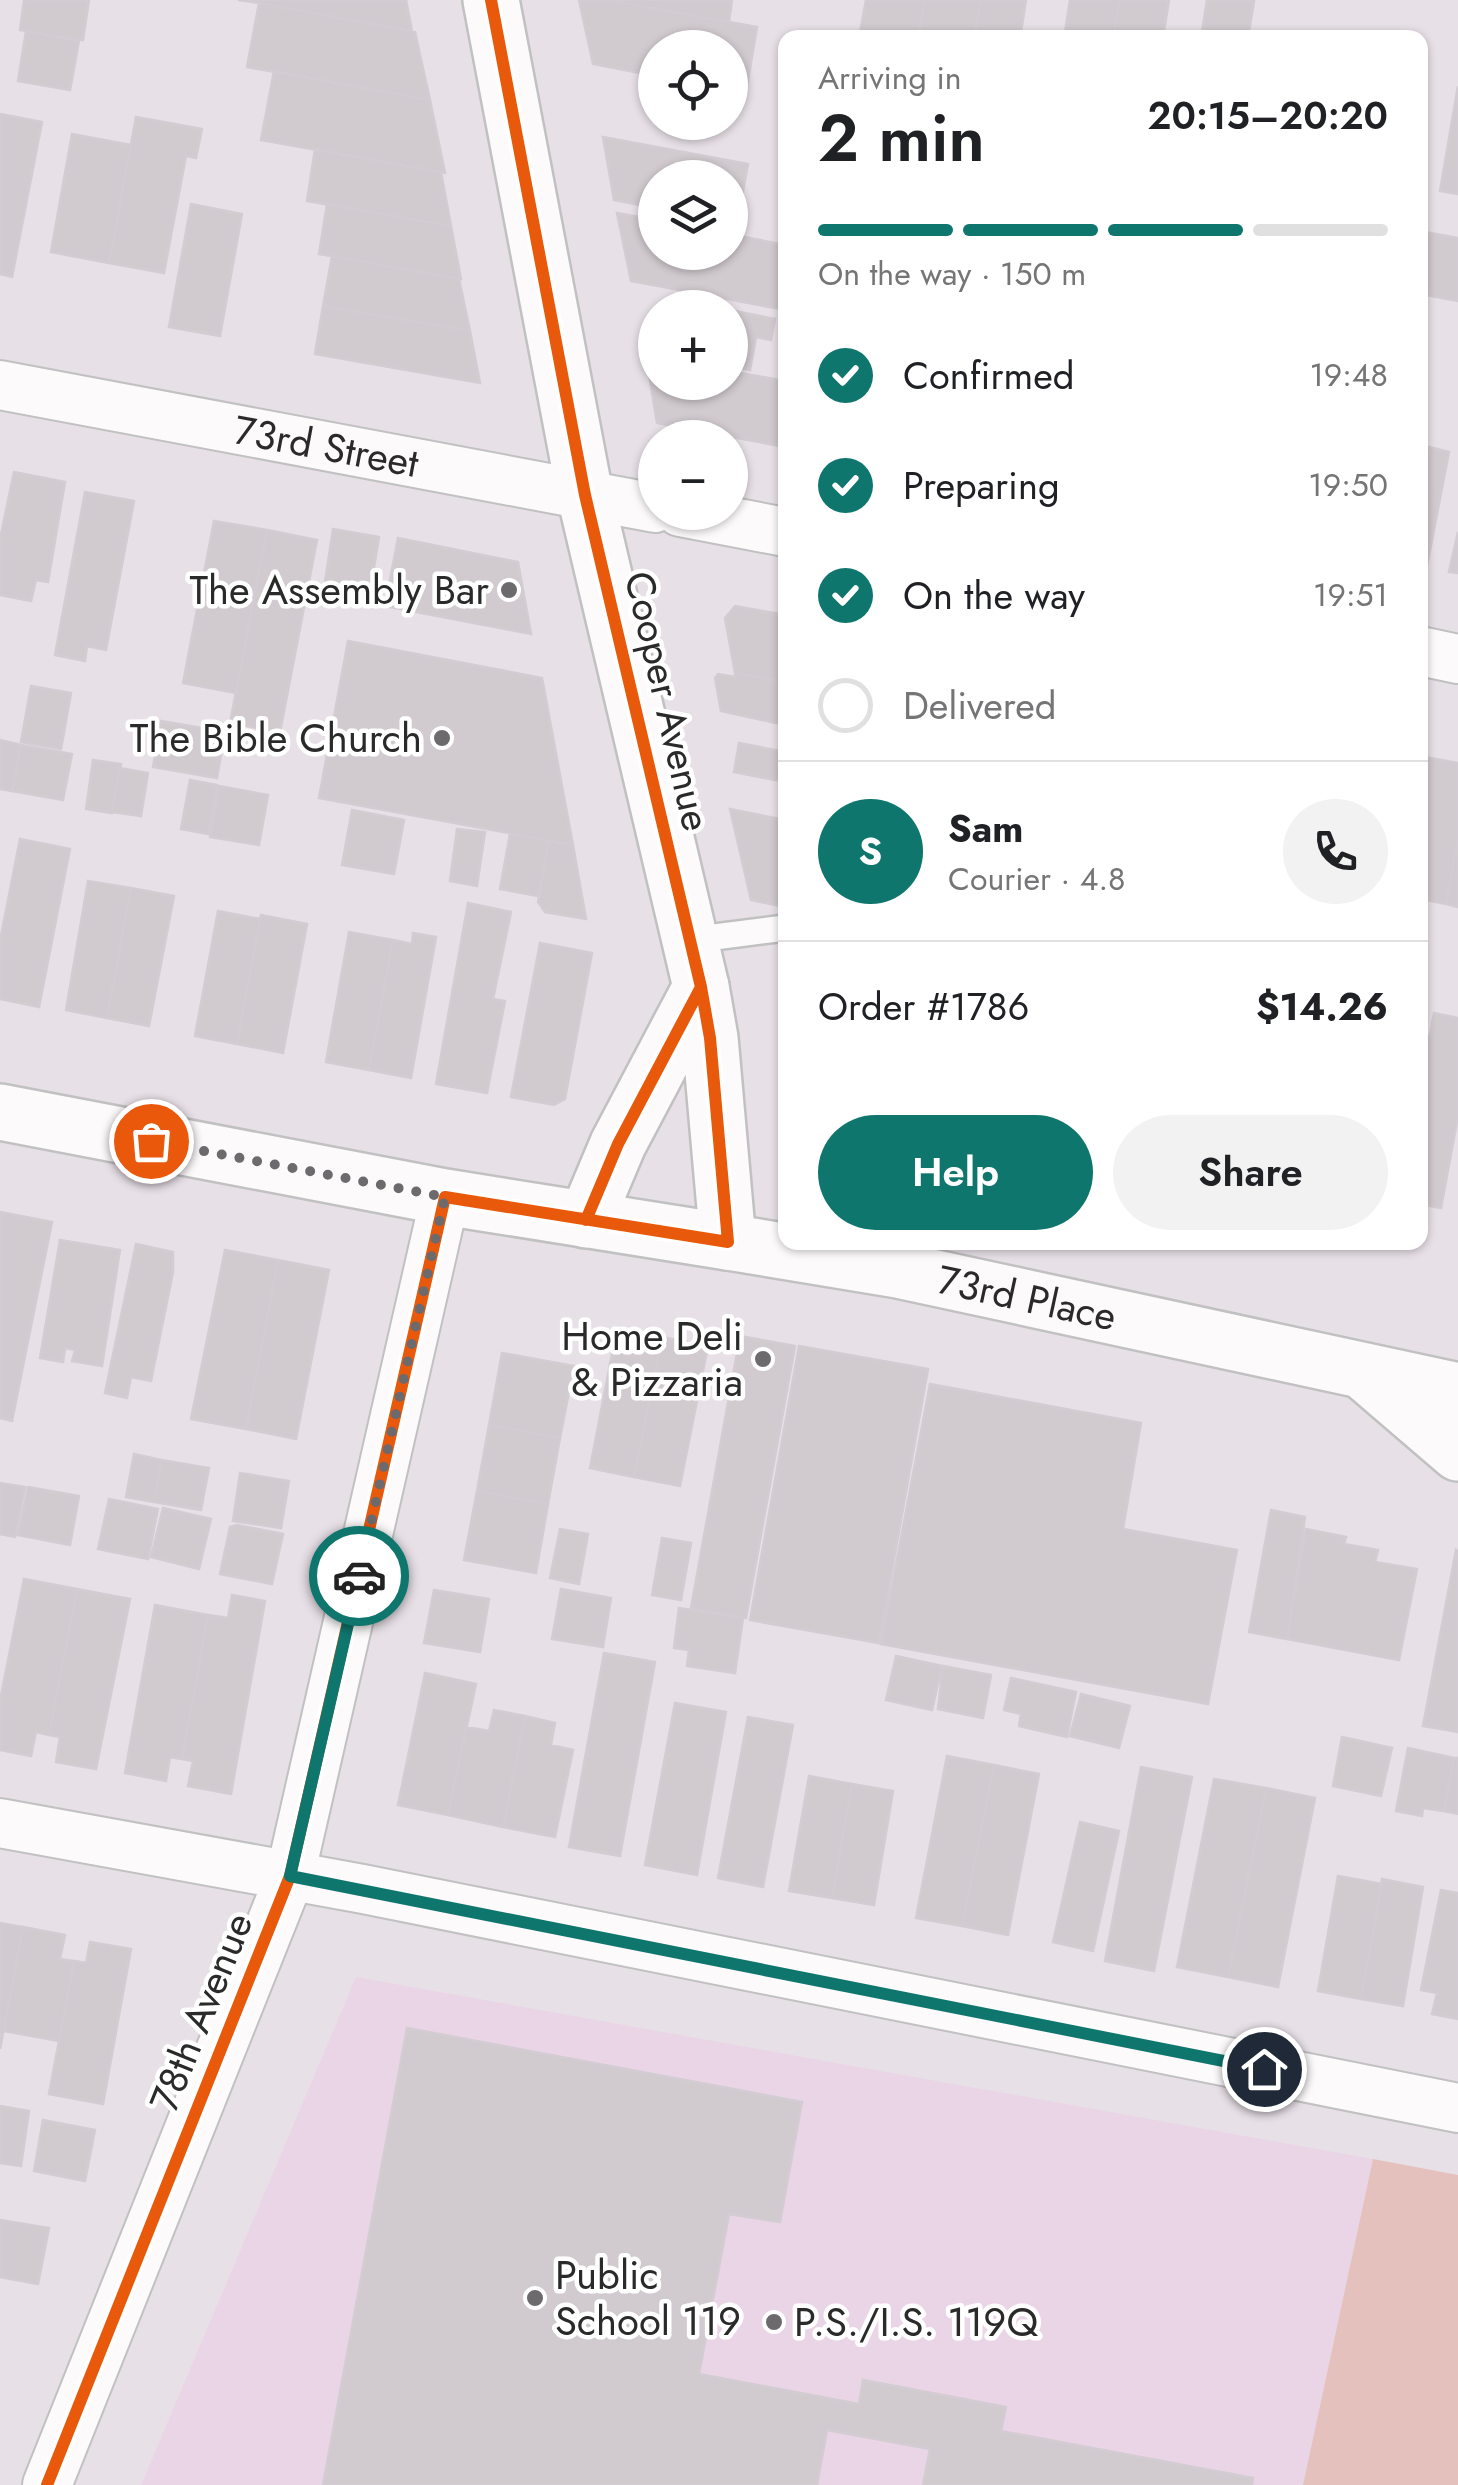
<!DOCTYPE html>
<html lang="en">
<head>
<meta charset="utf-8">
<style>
	:root { --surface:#fff; --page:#f2f2f2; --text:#202124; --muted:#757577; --line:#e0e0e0; --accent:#0f766e }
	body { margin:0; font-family:Jost,sans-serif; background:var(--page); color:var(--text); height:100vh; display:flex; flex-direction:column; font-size:38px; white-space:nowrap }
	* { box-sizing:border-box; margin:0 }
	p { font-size:32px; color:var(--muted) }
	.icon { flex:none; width:55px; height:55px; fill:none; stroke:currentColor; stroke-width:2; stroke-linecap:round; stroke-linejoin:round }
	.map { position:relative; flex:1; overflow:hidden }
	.side { position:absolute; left:778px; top:30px; width:650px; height:1220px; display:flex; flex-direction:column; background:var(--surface); border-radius:20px; box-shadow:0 2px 8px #0004 }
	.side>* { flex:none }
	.fabs { position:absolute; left:638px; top:30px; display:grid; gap:20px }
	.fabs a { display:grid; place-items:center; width:110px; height:110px; border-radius:50%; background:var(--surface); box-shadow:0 2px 8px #0004; font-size:50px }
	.pin { position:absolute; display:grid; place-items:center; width:85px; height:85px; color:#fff; margin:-42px; border:5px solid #fff; border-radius:50%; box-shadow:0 2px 10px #0007 }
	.courier { position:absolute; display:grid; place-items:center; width:100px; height:100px; margin:-50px; border:8px solid #0f766e; border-radius:50%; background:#fff; color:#222; box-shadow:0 2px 12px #0007 }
	.headline em { font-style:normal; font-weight:600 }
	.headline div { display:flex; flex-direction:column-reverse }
	.headline { display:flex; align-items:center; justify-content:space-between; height:170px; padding:0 40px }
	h1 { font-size:65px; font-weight:600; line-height:75px }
	.bar { display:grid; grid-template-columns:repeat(4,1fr); gap:15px 10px; align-content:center; height:120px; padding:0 40px }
	.bar i { height:12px; border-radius:8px; background:var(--line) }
	.bar .on { background:var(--accent) }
	.bar p { grid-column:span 4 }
	.line { display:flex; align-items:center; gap:25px; padding:0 40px; border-top:2px solid var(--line) }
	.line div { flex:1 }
	.round { display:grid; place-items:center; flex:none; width:105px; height:105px; border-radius:52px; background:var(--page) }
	ol { padding:0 40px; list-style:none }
	li { display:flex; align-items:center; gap:30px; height:110px }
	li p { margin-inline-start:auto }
	li .icon { padding:10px; border-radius:50%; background:var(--accent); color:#fff; stroke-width:4 }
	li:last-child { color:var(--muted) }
	li i { width:55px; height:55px; border:5px solid var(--line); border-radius:50% }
	.button { display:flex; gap:20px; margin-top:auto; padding:20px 40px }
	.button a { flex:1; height:115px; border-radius:60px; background:var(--accent); color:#fff; font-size:40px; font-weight:600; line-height:115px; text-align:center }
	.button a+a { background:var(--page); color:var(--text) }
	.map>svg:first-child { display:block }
	.education { fill:#ead5e6 }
	.green { fill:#e4c1bd }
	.building { fill:#d1cacf; stroke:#d3ccd2; stroke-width:2.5 }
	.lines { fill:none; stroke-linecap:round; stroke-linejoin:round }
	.service-casing { stroke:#c1c1c2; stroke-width:30 }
	.minor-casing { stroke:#c1c1c2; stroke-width:52 }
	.tertiary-casing { stroke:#c1c1c2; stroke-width:60 }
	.secondary-casing { stroke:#c1c1c2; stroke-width:60 }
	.service { stroke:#fcfafb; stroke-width:25 }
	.minor { stroke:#fcfafb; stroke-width:48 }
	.tertiary { stroke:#fcfafb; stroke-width:55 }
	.secondary { stroke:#fcfafb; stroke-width:55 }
	.cycleway-casing { stroke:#fff; stroke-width:19 }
	.cycleway { stroke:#e8590c; stroke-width:12 }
	.done { stroke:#6c6a6c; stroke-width:10; stroke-dasharray:0 18 }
	.route { stroke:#0f766e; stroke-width:12 }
	.poi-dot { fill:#6c6a6c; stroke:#fff; stroke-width:4 }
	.labels { text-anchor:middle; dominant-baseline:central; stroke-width:9; stroke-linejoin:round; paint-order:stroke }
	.street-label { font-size:40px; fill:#2a2a2a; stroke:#fff }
	.poi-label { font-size:40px; fill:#2a2a2a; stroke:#fff; text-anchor:end }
</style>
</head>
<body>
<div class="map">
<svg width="1458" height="2485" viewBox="0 0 1458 2485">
	<rect width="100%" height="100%" fill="#e8e0e7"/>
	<path class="education" d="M 356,1977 L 1373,2159 L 1303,2485 L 141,2485 Z"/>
	<path class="green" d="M 1373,2159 L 1458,2175 L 1458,2485 L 1303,2485 Z"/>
	<path class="building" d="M 89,0 L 83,40 L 20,30 L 24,0 Z
		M 238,0 L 406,0 L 412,31 L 259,3 Z
		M 579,0 L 606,0 L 757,27 L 746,92 L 730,89 L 730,48 L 655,48 L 655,76 L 593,64 Z
		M 606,0 L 732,0 L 729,22 Z
		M 866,0 L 925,0 L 918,38 L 859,38 Z
		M 925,0 L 981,0 L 974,38 L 918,38 Z
		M 981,0 L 1026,0 L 1020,38 L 974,38 Z
		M 1070,0 L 1120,0 L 1113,38 L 1064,38 Z
		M 1120,0 L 1169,0 L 1163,38 L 1113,38 Z
		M 1207,0 L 1254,1 L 1248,38 L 1201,38 Z
		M 259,3 L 415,32 L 430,100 L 247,67 Z
		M 26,31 L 79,41 L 70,90 L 18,81 Z
		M 274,71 L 430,100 L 445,173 L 261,140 Z
		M 1458,86 L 1458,194 L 1440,191 Z
		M 0,114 L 42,122 L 12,277 L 0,274 Z
		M 136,117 L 202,129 L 196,158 L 186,156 L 164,273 L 109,263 Z
		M 72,134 L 131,145 L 109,263 L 51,252 Z
		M 603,137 L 748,164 L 737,223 L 730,222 L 730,178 L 655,178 L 655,208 L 614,200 Z
		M 315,149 L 441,172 L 451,226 L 307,201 Z
		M 191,204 L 242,214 L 220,336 L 169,327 Z
		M 327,204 L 451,226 L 461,279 L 319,254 Z
		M 617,213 L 655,220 L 655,252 L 730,252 L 730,234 L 785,245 L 785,310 L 631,281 Z
		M 1420,231 L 1458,238 L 1458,301 L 1420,294 Z
		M 332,256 L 459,279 L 470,331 L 323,306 Z
		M 680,300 L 718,308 L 678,308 Z
		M 323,306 L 470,331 L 480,383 L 315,354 Z
		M 730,310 L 775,319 L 771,340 L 756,337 L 750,370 L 730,366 Z
		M 646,356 L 655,357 L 655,382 L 730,382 L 730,371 L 785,381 L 785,447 L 657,423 Z
		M 1429,447 L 1449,452 L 1427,566 L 1420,565 L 1420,470 L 1424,471 Z
		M 14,472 L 65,482 L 48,582 L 36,580 L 31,601 L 0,595 L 0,539 Z
		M 85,492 L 134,501 L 106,650 L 87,646 L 85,661 L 55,655 Z
		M 214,521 L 267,530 L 236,693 L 183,683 Z
		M 333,529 L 379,537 L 368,604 L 323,595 Z
		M 267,530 L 317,540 L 280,732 L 230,723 Z
		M 1458,532 L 1458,573 L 1449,572 Z
		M 398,538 L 518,562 L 531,634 L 385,606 Z
		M 735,606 L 785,615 L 785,682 L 735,673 L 725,618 Z
		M 348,641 L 542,678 L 573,845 L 319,798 Z
		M 735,673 L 785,682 L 785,725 L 721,711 L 715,678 L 718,674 L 735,677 Z
		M 31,686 L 71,693 L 61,749 L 21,742 Z
		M 161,721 L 225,732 L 217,778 L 153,767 Z
		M 0,740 L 21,745 L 12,791 L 0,789 Z
		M 739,743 L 785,752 L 785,782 L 734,772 Z
		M 21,745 L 72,754 L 63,800 L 12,791 Z
		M 1420,756 L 1458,763 L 1458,839 L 1446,904 L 1420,899 Z
		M 93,760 L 121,764 L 112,813 L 86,809 Z
		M 120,768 L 148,773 L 141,816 L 112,812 Z
		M 190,780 L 217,785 L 208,834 L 181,829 Z
		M 219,786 L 268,795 L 259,845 L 210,837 Z
		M 730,809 L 785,820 L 785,907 L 751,900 Z
		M 352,810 L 404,820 L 394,874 L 342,865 Z
		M 457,829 L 485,832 L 477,886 L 450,881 Z
		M 510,834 L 549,841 L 538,896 L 500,889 Z
		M 20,839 L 70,849 L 39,1007 L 0,999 L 0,941 Z
		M 1458,839 L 1458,907 L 1446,904 Z
		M 549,841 L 573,845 L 586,919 L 545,912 L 538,902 Z
		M 88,881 L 131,888 L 107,1018 L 66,1010 Z
		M 131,888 L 174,896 L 149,1026 L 107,1018 Z
		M 468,903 L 511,912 L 493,999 L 505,1001 L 487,1093 L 436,1084 Z
		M 218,911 L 260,919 L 237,1044 L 195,1036 Z
		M 261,915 L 307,924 L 283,1053 L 237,1044 Z
		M 349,932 L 393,940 L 369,1070 L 326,1062 Z
		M 413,933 L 436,937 L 411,1078 L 369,1070 L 393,940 L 412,944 Z
		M 540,943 L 592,953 L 565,1099 L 554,1105 L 511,1097 Z
		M 1434,1013 L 1458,1018 L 1458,1116 L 1441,1208 L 1420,1204 L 1420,1034 L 1430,1036 Z
		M 0,1212 L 52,1222 L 12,1421 L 0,1418 Z
		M 60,1240 L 120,1250 L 102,1366 L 72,1361 L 75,1350 L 65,1348 L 63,1362 L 40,1358 Z
		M 136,1244 L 173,1252 L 173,1272 L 151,1381 L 131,1377 L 127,1398 L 105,1393 Z
		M 225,1250 L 278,1260 L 246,1429 L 191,1419 Z
		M 278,1260 L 329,1270 L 296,1439 L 246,1429 Z
		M 617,1328 L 662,1337 L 634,1477 L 590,1468 Z
		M 740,1336 L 795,1346 L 746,1618 L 691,1608 Z
		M 662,1337 L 708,1346 L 680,1486 L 634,1477 Z
		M 799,1346 L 928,1369 L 879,1643 L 750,1620 Z
		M 502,1353 L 574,1366 L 560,1438 L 489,1425 Z
		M 930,1384 L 1141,1423 L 1123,1529 L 1237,1550 L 1208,1704 L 881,1644 Z
		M 489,1425 L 560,1438 L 548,1504 L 477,1491 Z
		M 134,1454 L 161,1460 L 154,1502 L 126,1497 Z
		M 161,1460 L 209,1468 L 201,1510 L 154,1502 Z
		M 240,1473 L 289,1481 L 281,1528 L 233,1521 Z
		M 0,1483 L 25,1487 L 15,1537 L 0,1534 Z
		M 28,1487 L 79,1496 L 70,1545 L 18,1535 Z
		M 477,1491 L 548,1504 L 536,1573 L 464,1560 Z
		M 109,1499 L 158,1509 L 148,1559 L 98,1549 Z
		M 163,1508 L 211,1519 L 199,1569 L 151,1557 Z
		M 1271,1510 L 1305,1517 L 1287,1639 L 1249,1632 Z
		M 237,1525 L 283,1534 L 272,1584 L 220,1574 L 230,1527 Z
		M 560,1529 L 588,1534 L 579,1584 L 550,1578 Z
		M 1306,1529 L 1346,1537 L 1344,1544 L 1378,1550 L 1375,1562 L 1417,1569 L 1399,1660 L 1287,1639 Z
		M 662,1538 L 691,1543 L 681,1600 L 652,1595 Z
		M 1456,1550 L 1458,1552 L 1458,1732 L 1423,1726 Z
		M 24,1579 L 77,1589 L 49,1735 L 36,1732 L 31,1756 L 0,1750 L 0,1701 Z
		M 77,1589 L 130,1599 L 96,1769 L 56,1762 L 60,1737 L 49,1735 Z
		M 561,1589 L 611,1598 L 603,1647 L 552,1639 Z
		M 434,1590 L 489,1599 L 480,1652 L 424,1643 Z
		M 232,1595 L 265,1601 L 231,1794 L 188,1786 L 193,1761 L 182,1759 L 208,1615 L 228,1618 Z
		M 155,1605 L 208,1615 L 182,1759 L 170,1757 L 166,1781 L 125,1773 Z
		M 679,1608 L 743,1618 L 735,1673 L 687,1666 L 689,1650 L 674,1648 Z
		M 604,1653 L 655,1662 L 620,1856 L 569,1847 Z
		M 896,1656 L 942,1666 L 932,1710 L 886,1700 Z
		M 943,1666 L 991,1675 L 983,1718 L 938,1709 Z
		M 425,1673 L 476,1684 L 448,1815 L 398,1805 Z
		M 1011,1678 L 1076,1692 L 1067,1737 L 1019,1726 L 1021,1714 L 1004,1710 Z
		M 1081,1694 L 1130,1706 L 1119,1748 L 1070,1736 Z
		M 675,1703 L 726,1712 L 697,1875 L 645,1865 Z
		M 494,1710 L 525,1716 L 503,1827 L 448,1815 L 466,1727 L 489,1731 Z
		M 525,1716 L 555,1723 L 551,1745 L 573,1750 L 555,1837 L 503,1827 Z
		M 748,1717 L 793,1725 L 763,1887 L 718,1878 Z
		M 1342,1737 L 1392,1748 L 1381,1796 L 1333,1786 Z
		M 1408,1748 L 1454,1758 L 1444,1811 L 1423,1808 L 1422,1816 L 1396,1811 Z
		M 947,1756 L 994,1765 L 962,1926 L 916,1918 Z
		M 1454,1758 L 1458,1758 L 1458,1814 L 1444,1811 Z
		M 994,1765 L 1039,1774 L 1008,1935 L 962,1926 Z
		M 1141,1767 L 1192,1777 L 1154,1971 L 1105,1961 Z
		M 809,1776 L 852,1784 L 832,1898 L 789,1891 Z
		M 1214,1779 L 1266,1788 L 1228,1977 L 1177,1967 Z
		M 852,1784 L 893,1791 L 874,1905 L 832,1898 Z
		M 1266,1788 L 1315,1798 L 1278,1987 L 1228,1977 Z
		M 1080,1822 L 1119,1831 L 1093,1951 L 1053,1942 Z
		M 1338,1876 L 1382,1884 L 1361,1999 L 1318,1991 Z
		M 1382,1879 L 1423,1887 L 1403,2006 L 1361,1999 Z
		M 1441,1890 L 1458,1893 L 1458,2019 L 1432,2014 L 1437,1993 L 1421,1990 Z
		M 0,1923 L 23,1927 L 0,2049 Z
		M 23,1927 L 65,1935 L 60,1959 L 74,1961 L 59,2041 L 4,2031 Z
		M 90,1942 L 131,1949 L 103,2104 L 49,2094 L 74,1961 L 86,1963 Z
		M 407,2028 L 802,2102 L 780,2222 L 729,2214 L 699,2374 L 859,2404 L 863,2380 L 1006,2407 L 1001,2431 L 1253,2478 L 1252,2485 L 923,2485 L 930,2449 L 827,2430 L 817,2485 L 323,2485 Z
		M 0,2106 L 29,2111 L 21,2166 L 0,2163 Z
		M 43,2120 L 95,2130 L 85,2181 L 34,2171 Z
		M 0,2220 L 49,2228 L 38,2284 L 0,2277 Z"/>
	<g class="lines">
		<g class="service-casing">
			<path id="service" d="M 691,940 L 785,928"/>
		</g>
		<g class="minor-casing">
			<g id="minor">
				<path id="s1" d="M 0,385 L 655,508"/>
				<path d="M 680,512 L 785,532"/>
				<path d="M 1420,651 L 1458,659"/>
				<path d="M 0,1823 L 363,1889 L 1458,2108"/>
				<path d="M 47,2485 L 290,1876 L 445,1197"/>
			</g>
		</g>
		<g class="tertiary-casing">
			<path id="tertiary" d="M 0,1112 L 445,1197 L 728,1242"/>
		</g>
		<g class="secondary-casing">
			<g id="secondary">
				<path id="s2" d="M 491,0 L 585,495 L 701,987 L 710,1038 L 728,1242 L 898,1270 L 1458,1391"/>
				<path d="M 586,1220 L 618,1144 L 701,987"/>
				<path d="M 1366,1374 L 1458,1453"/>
			</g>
		</g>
		<use href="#service" class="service"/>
		<use href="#minor" class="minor"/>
		<use href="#tertiary" class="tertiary"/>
		<use href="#secondary" class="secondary"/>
		<g class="cycleway-casing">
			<path id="cycleway" d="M 586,1220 L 618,1144 L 701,987
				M 47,2485 L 290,1876 L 445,1197 L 728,1242 L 710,1038 L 701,987 L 585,495 L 491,0"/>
		</g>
		<use href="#cycleway" class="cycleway"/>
	</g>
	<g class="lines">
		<path class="done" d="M 151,1141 L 445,1197 L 359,1576"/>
		<path class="route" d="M 359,1576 L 290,1876 L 1264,2069"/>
	</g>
	<g class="poi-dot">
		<circle cx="509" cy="590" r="10"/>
		<circle cx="442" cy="738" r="10"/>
		<circle cx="763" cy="1359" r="10"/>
		<circle cx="535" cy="2298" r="10"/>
		<circle cx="774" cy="2322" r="10"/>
	</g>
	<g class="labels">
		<g class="street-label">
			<text stroke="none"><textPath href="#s1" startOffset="332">73rd Street</textPath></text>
			<text transform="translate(668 701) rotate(77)">Cooper Avenue</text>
			<text stroke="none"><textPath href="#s2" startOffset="1570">73rd Place</textPath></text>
			<text transform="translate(201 2012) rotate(-68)">78th Avenue</text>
		</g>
		<g class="poi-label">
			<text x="489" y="590">The Assembly Bar</text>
			<text x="422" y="738">The Bible Church</text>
			<text x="743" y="1336">Home Deli<tspan x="743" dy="46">&amp; Pizzaria</tspan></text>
			<text x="555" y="2275" text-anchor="start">Public<tspan x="555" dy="46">School 119</tspan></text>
			<text x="794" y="2322" text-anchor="start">P.S./I.S. 119Q</text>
		</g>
	</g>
</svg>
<div class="fabs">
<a><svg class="icon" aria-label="locate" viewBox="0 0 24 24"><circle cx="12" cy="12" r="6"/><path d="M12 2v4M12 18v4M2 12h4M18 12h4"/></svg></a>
<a><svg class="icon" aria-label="layers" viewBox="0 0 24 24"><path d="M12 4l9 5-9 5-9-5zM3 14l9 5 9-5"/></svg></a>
<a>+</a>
<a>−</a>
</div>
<div class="pin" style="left:151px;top:1141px;background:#ea580c"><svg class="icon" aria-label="bag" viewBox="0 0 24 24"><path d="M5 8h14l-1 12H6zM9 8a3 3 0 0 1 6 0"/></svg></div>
<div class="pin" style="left:1264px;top:2069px;background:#1f2937"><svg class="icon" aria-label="home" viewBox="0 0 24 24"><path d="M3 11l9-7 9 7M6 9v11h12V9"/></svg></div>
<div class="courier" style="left:359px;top:1576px"><svg class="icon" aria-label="car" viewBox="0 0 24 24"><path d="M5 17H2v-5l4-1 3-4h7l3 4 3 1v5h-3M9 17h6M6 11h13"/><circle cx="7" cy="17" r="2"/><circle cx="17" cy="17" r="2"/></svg></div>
<section class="side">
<div class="headline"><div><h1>2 min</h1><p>Arriving in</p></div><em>20:15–20:20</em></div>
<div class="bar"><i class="on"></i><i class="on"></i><i class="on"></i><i></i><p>On the way · 150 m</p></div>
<ol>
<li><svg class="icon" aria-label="check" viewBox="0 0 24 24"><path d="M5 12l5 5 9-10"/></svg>Confirmed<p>19:48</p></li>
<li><svg class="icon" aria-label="check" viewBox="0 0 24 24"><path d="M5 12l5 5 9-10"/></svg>Preparing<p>19:50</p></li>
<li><svg class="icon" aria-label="check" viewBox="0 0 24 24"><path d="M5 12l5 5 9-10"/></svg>On the way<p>19:51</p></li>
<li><i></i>Delivered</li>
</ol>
<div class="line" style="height:180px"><b class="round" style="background:var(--accent);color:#fff">S</b><div><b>Sam</b><p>Courier · 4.8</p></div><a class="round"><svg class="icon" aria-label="phone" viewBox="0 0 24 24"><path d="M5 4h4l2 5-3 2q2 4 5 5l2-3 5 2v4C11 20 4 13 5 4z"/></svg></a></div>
<div class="line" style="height:130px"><div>Order #1786</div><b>$14.26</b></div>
<div class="button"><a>Help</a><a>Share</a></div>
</section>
</div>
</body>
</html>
